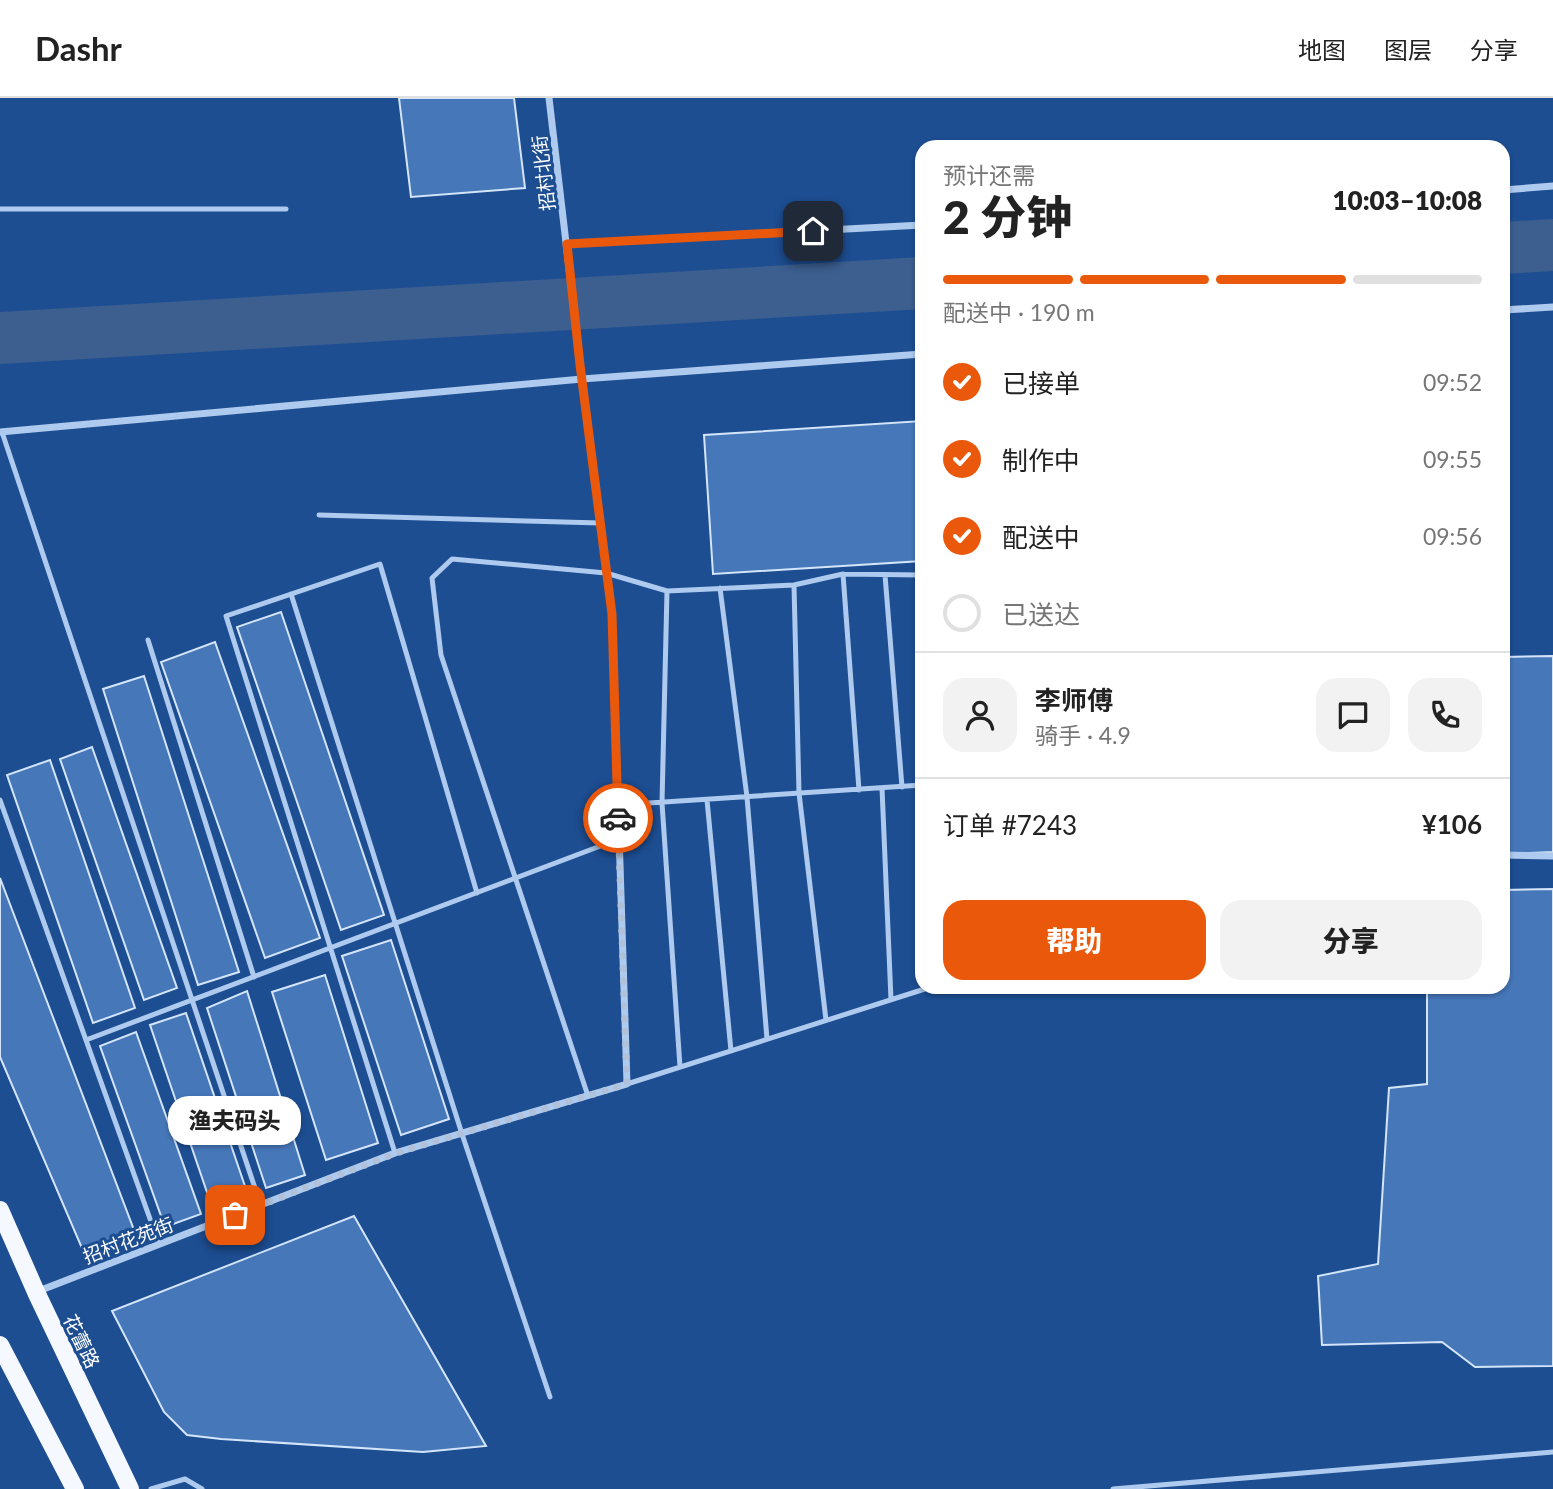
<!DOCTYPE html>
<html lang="zh">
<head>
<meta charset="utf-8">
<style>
	:root { --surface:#fff; --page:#f2f2f2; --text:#222; --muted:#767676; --line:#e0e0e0; --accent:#ea580c }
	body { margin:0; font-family:Lato,"Noto Sans SC",sans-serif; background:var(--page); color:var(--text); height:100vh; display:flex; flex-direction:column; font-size:26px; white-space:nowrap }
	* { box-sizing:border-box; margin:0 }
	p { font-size:23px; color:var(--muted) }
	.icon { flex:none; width:38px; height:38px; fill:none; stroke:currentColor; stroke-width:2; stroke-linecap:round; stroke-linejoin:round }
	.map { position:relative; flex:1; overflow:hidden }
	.details { position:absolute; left:915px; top:42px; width:595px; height:854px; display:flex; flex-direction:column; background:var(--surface); border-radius:21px; box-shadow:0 2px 5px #0004 }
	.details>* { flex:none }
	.pin { position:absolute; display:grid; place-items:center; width:60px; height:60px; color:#fff; margin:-30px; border-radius:14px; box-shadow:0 4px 10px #0006 }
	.courier { position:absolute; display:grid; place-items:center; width:70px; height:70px; margin:-35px; border:5px solid #ea580c; border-radius:50%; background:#fff; color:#222; box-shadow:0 2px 9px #0007 }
	.bubble { position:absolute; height:49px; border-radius:21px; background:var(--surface); box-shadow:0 2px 5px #0004; font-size:23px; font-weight:800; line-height:49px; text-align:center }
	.summary em { font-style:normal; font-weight:800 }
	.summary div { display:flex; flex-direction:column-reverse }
	.summary { display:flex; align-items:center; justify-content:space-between; height:119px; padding:0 28px }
	h1 { font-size:46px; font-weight:800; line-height:52px }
	.bar { display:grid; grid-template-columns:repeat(4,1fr); gap:10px 7px; align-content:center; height:84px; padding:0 28px }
	.bar i { height:9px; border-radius:5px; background:var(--line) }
	.bar .current { background:var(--accent) }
	.bar p { grid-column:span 4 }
	.line { display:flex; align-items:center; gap:18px; padding:0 28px; border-top:2px solid var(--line) }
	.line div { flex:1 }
	.round { display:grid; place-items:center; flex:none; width:74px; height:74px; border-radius:21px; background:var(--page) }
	ol { padding:0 28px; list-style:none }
	li { display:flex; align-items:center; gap:21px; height:77px }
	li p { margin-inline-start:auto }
	li .icon { padding:7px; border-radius:50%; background:var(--accent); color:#fff; stroke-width:4 }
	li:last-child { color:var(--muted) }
	li i { width:38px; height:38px; border:4px solid var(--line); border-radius:50% }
	.cta { display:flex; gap:14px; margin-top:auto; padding:14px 28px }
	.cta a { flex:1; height:80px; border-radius:21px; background:var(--accent); color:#fff; font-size:28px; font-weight:800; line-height:80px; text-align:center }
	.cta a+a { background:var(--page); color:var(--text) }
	header { display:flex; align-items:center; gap:42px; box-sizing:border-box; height:98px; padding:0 35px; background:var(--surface); border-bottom:2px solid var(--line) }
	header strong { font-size:33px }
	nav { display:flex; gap:38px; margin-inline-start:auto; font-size:24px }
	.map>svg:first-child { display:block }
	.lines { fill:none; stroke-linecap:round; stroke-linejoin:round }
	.river { stroke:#3c5f90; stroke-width:52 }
	.building { fill:#4677b9; stroke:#d4e5fa; stroke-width:2 }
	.service { stroke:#aecaee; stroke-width:5 }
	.minor { stroke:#aecaee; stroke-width:7 }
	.primary { stroke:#f5f9ff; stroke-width:18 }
	.done { stroke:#b0c1d9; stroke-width:7; stroke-dasharray:0 12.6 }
	.route { stroke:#ea580c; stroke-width:9 }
	.labels { text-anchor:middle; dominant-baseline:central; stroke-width:6; stroke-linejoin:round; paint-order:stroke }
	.street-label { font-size:19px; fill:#fff; stroke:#1d4e92 }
</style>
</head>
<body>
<header>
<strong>Dashr</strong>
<nav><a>地图</a><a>图层</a><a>分享</a></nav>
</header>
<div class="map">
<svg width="1553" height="1391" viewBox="0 0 1553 1391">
	<rect width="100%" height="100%" fill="#1d4e92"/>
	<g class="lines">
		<path class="river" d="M 1503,150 L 1553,147
			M 0,240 L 922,185"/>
	</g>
	<path class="building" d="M 399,0 L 514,0 L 525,90 L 411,99 Z
		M 922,323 L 922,463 L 713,476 L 704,337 Z
		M 281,514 L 384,817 L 341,832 L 237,529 Z
		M 215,544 L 320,840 L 265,860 L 161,564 Z
		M 1553,558 L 1553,754 L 1503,756 L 1503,559 Z
		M 144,578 L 239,874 L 198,887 L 103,591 Z
		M 92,649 L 177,890 L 144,902 L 60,661 Z
		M 50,662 L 135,910 L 93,925 L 7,677 Z
		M 0,780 L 134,1132 L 84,1155 L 0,959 Z
		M 1553,791 L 1553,1268 L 1475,1269 L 1442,1244 L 1322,1247 L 1318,1178 L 1378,1166 L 1389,990 L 1427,986 L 1427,889 L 1503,889 L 1503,792 Z
		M 391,842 L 449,1021 L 401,1037 L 342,858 Z
		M 325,877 L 378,1045 L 326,1062 L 272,894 Z
		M 247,893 L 305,1077 L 266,1090 L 207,910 Z
		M 186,915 L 248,1097 L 212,1109 L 150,927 Z
		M 136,934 L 201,1116 L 165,1129 L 100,948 Z
		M 354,1118 L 486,1348 L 423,1354 L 221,1341 L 187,1337 L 164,1314 L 112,1213 Z"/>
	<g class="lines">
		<path class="service" d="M 0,111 L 286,111
			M 2,334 L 261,1108
			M 319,417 L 600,425
			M 843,476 L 859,692
			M 885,477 L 902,689
			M 918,477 L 922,526
			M 794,487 L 799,695 L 826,922
			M 720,490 L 747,699 L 767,941
			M 667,493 L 662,705 L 680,969
			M 291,496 L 462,1036 L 550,1299
			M 148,542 L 254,879
			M 882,690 L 891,902
			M 0,702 L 159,1146
			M 707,702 L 731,953
			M 618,707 L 922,687
			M 86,942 L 619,741
			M 627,986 L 931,889
			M 588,998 L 441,557 L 432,480 L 452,461 L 606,475 L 667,493 L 794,487 L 843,476 L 922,477
			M 395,1055 L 226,518 L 380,466 L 477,795
			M 151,1391 L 185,1381 L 202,1391
			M 1113,1391 L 1553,1354"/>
		<path class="minor" d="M 1503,92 L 1553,88
			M 567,146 L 922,127
			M 1503,212 L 1553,209
			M 0,334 L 582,281 L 922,256
			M 1503,757 L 1553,758
			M 36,1194 L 395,1055 L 627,986 L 612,516 L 582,281 L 549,0"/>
		<path class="primary" d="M 0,1112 L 36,1194 L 130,1391
			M 0,1247 L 75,1391"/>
	</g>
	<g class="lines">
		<path class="done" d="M 235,1117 L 396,1055 L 627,986 L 618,720"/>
		<path class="route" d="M 618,720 L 612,516 L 580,267 L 567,146 L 813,133"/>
	</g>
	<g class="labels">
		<g class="street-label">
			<text transform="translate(543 75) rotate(-97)">招村北街</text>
			<text transform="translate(128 1142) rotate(-21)">招村花苑街</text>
			<text transform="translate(82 1243) rotate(64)">花蕾路</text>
		</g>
	</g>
</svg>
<div class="pin" style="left:235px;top:1117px;background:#ea580c"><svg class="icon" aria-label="bag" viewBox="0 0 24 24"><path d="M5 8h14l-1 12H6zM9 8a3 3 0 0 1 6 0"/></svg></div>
<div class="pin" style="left:813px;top:133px;background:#1f2937"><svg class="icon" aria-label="home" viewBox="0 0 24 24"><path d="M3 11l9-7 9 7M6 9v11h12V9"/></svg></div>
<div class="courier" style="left:618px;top:720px"><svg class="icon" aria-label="car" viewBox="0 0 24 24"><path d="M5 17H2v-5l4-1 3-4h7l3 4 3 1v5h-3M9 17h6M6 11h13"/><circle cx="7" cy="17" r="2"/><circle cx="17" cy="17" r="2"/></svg></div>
<div class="bubble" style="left:168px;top:998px;width:133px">渔夫码头</div>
<section class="details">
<div class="summary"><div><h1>2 分钟</h1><p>预计还需</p></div><em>10:03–10:08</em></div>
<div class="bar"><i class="current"></i><i class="current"></i><i class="current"></i><i></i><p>配送中 · 190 m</p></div>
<ol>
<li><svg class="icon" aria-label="check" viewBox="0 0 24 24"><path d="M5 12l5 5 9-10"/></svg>已接单<p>09:52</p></li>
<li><svg class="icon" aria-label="check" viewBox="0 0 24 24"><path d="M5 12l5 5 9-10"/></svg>制作中<p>09:55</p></li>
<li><svg class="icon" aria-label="check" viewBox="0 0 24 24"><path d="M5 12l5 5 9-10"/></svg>配送中<p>09:56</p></li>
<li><i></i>已送达</li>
</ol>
<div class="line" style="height:126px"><a class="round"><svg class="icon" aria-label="person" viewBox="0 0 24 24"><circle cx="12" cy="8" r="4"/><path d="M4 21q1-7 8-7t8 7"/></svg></a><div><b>李师傅</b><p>骑手 · 4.9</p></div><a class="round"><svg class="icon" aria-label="chat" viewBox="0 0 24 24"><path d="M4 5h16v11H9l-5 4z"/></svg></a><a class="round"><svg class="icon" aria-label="phone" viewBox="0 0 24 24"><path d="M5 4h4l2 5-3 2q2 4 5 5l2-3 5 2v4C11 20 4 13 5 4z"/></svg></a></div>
<div class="line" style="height:91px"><div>订单 #7243</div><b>¥106</b></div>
<div class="cta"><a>帮助</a><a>分享</a></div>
</section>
</div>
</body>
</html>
